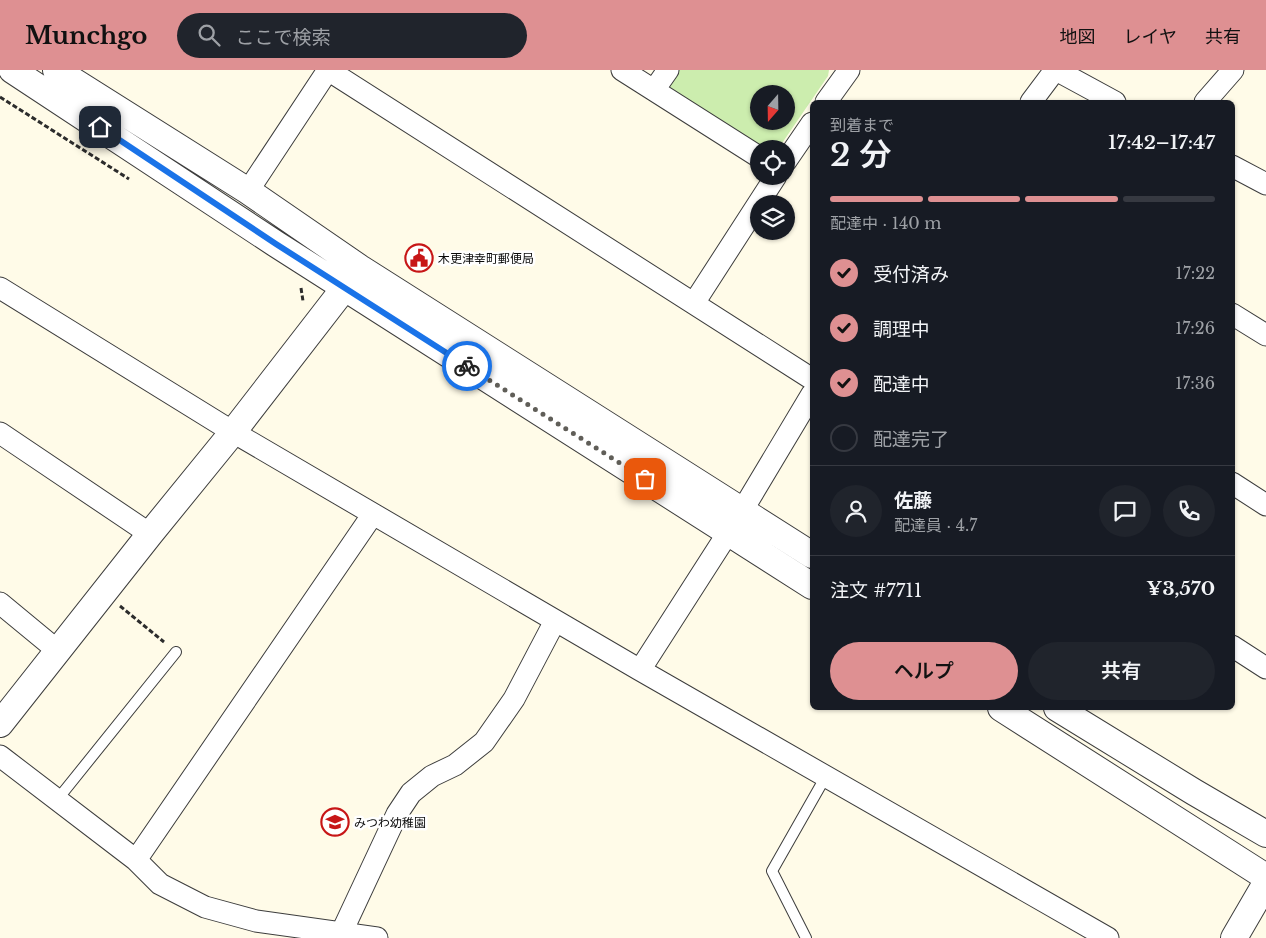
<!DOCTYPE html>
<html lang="ja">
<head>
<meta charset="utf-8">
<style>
	:root { --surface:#171b24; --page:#20242c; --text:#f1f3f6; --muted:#9ea1a6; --line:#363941; --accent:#de9092 }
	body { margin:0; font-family:"Libre Baskerville","Noto Sans JP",serif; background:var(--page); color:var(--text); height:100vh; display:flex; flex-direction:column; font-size:19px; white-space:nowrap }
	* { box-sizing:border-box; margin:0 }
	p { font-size:16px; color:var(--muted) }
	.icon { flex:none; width:28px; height:28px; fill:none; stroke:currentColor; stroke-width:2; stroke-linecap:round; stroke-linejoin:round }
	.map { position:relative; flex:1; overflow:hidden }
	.sheet { position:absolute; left:810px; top:30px; width:425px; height:610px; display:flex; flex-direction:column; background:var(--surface); border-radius:8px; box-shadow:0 1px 4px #0004 }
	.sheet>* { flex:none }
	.needle { width:32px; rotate:200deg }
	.controls { position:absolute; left:750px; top:15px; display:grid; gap:10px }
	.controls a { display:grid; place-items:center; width:45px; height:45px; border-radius:50%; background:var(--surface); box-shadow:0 1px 4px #0004; font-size:25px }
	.pin { position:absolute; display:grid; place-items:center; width:42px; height:42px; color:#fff; margin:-21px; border-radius:10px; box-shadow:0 2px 8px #0006 }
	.courier { position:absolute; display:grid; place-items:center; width:50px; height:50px; margin:-25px; border:4px solid #1a73e8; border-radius:50%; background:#fff; color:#222; box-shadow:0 1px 6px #0007 }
	.head em { font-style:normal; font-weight:600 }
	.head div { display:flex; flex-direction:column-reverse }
	.head { display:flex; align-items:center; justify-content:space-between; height:85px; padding:0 20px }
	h1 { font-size:32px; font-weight:600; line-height:38px }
	.bar { display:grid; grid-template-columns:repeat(4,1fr); gap:8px 5px; align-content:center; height:60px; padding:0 20px }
	.bar i { height:6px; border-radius:4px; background:var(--line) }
	.bar .active { background:var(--accent) }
	.bar p { grid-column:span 4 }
	.line { display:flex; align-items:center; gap:12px; padding:0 20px; border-top:1px solid var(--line) }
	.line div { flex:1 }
	.round { display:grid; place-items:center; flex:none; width:52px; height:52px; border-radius:26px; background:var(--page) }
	ol { padding:0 20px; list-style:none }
	li { display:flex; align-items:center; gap:15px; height:55px }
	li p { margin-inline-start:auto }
	li .icon { padding:5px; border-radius:50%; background:var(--accent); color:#111; stroke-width:4 }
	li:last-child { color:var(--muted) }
	li i { width:28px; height:28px; border:2px solid var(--line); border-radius:50% }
	.action { display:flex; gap:10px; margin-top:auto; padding:10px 20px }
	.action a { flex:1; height:58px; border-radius:30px; background:var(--accent); color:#111; font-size:20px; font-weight:600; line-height:58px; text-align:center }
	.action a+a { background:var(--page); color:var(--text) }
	header { display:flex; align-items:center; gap:30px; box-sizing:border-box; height:70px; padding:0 25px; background:var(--accent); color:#111 }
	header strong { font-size:24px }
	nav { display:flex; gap:28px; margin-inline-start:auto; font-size:18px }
	.search { width:350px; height:45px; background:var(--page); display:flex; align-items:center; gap:12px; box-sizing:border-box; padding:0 18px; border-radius:28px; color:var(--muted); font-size:19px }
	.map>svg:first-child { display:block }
	.green { fill:#ccedae; fill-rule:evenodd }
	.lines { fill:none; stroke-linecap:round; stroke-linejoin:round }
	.service-casing { stroke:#3d3d3d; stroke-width:12 }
	.minor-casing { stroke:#3d3d3d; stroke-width:23 }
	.tertiary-casing { stroke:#3d3d3d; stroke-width:28 }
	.path { stroke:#2c2c2c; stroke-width:3; stroke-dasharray:5 2.5; stroke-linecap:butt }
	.service { stroke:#fff; stroke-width:10 }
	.minor { stroke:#fff; stroke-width:21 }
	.tertiary { stroke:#fff; stroke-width:26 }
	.done { stroke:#605e58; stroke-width:5; stroke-dasharray:0 9 }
	.route { stroke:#1a73e8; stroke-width:6 }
	.labels { text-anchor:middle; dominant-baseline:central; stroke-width:5; stroke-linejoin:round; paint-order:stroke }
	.poi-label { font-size:12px; fill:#0a0a0a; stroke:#fff; text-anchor:start }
</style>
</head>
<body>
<header>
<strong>Munchgo</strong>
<div class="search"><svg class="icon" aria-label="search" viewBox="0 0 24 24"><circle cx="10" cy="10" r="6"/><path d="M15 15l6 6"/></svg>ここで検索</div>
<nav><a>地図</a><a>レイヤ</a><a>共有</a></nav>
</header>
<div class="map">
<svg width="1266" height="868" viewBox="0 0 1266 868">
	<rect width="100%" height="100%" fill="#fffbe8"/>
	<path class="green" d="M 676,0 L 829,0 L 828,6 L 778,79 L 762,79 L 669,17 L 670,10 ZM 759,24 L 786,24 L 786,51 L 759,51 Z"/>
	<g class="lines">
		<g class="service-casing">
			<path id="service" d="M 57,730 L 176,582
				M 806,868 L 772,801 L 826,706"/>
		</g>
		<g class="minor-casing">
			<path id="minor" d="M 328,0 L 812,309
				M 622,0 L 759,87
				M 1056,0 L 1115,32
				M 654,20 L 668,0
				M 826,32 L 849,0
				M 1031,32 L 1055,0
				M 1205,32 L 1233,0
				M 786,91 L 812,53
				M 1232,96 L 1266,114
				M 248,121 L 328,0
				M 0,218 L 233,362 L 640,600 L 1108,868
				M 694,233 L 776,106
				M 1232,244 L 1266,265
				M 0,363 L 150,464
				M 1232,413 L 1266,435
				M 0,533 L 58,581
				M 1232,576 L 1266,598
				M 640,600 L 742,441 L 812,324
				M 0,686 L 136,790 L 160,814 L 205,837 L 256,851 L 377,868
				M 136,790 L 373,444
				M 339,868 L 397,744 L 411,723 L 432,706 L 455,695 L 484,672 L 514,629 L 555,551"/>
		</g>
		<g class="tertiary-casing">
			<path id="tertiary" d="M 12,0 L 276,174 L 812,516
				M 56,0 L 248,121 L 360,198 L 812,485
				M 1001,638 L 1266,807
				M 1057,638 L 1194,722 L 1266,764
				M 0,654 L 150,464 L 233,362 L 356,203
				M 1234,868 L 1266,813"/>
		</g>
		<path class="path" d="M 0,27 L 129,109
			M 301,218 L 303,231
			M 120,536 L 164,572"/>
		<use href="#service" class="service"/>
		<use href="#minor" class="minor"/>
		<use href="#tertiary" class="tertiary"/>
	</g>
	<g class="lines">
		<path class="done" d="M 467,296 L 645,409"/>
		<path class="route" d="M 100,57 L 276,174 L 467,296"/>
	</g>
	<defs>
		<g id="civic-ring" transform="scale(1.4375)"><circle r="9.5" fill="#fff" stroke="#c71617" stroke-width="1.5"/><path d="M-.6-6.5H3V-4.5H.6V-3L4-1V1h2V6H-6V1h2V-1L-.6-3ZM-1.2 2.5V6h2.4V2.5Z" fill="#c71617"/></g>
		<g id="school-ring" transform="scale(1.4375)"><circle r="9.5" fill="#fff" stroke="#c71617" stroke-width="1.5"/><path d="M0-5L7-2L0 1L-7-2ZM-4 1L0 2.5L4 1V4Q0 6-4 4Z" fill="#c71617"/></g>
	</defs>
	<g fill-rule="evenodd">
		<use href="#civic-ring" x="419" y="188"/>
		<use href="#school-ring" x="335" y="752"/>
	</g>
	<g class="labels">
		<g class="poi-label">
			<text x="438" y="188">木更津幸町郵便局</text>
			<text x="354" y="752">みつわ幼稚園</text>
		</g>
	</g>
</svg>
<div class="controls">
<a><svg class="needle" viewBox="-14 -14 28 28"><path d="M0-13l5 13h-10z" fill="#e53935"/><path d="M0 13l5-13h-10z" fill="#9ea1a6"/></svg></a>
<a><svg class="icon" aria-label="locate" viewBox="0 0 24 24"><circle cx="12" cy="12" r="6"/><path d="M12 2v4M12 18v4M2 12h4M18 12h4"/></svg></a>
<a><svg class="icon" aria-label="layers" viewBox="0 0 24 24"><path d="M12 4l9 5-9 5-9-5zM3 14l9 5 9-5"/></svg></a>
</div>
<div class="pin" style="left:645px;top:409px;background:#ea580c"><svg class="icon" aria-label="bag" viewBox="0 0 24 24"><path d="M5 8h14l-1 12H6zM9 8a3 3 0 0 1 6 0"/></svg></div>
<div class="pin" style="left:100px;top:57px;background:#1f2937"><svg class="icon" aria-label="home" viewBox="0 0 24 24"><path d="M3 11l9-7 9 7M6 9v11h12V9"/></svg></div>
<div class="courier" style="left:467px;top:296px"><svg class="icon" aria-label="bike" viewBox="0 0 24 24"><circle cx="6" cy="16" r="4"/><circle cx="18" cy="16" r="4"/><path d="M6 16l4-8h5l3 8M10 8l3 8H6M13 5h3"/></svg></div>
<section class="sheet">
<div class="head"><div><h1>2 分</h1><p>到着まで</p></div><em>17:42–17:47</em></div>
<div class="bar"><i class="active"></i><i class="active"></i><i class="active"></i><i></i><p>配達中 · 140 m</p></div>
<ol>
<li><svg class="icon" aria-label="check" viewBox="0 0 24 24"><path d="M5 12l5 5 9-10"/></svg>受付済み<p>17:22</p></li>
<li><svg class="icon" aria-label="check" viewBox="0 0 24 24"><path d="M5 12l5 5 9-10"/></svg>調理中<p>17:26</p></li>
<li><svg class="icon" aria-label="check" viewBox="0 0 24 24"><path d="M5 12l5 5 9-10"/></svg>配達中<p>17:36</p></li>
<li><i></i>配達完了</li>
</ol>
<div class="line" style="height:90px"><a class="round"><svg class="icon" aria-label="person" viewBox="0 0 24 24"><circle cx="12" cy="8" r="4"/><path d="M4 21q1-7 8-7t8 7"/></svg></a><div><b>佐藤</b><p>配達員 · 4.7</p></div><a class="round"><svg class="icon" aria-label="chat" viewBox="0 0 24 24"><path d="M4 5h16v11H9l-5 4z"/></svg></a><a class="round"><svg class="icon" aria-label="phone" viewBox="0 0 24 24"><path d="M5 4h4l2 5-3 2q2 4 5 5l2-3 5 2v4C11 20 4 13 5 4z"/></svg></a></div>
<div class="line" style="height:65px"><div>注文 #7711</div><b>¥3,570</b></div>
<div class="action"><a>ヘルプ</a><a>共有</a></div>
</section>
</div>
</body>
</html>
